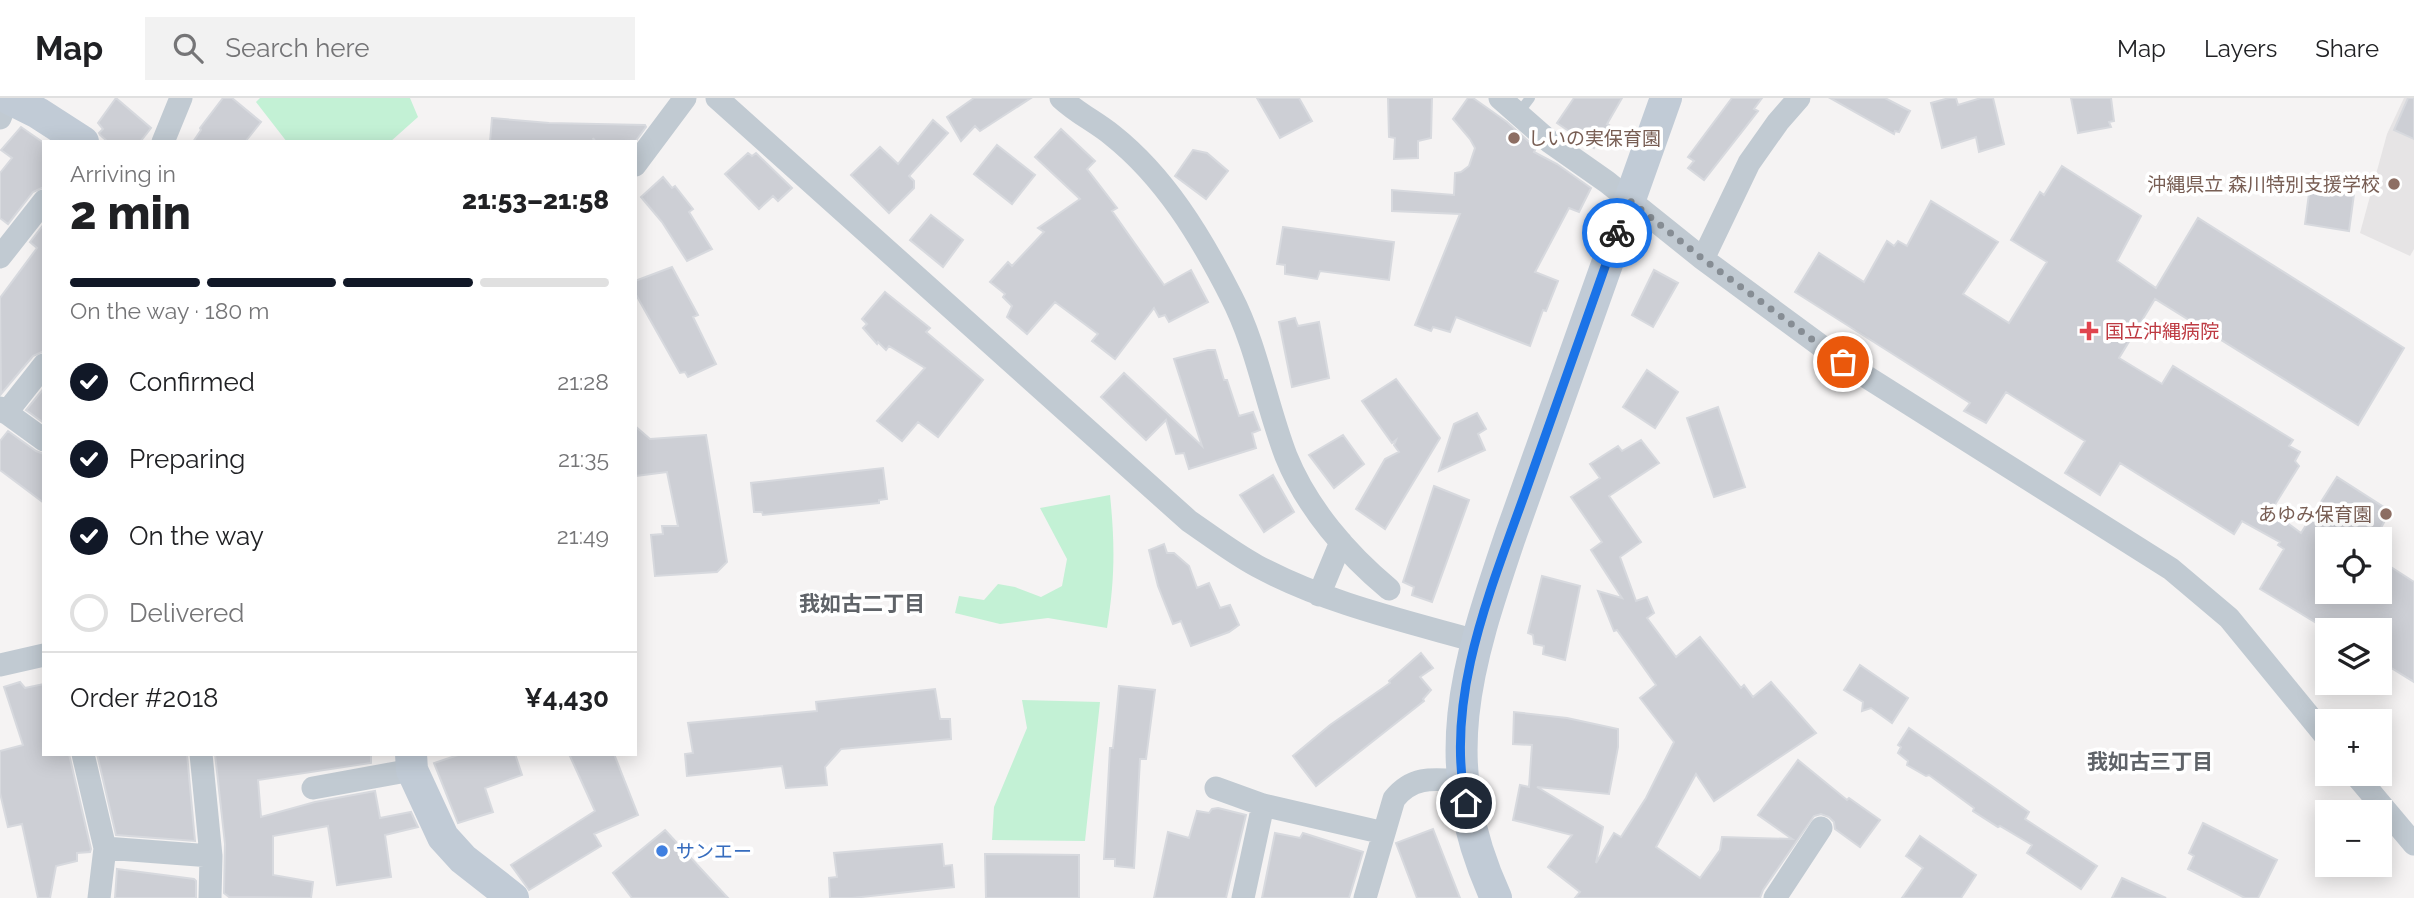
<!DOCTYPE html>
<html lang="en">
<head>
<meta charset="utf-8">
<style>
	:root { --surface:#fff; --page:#f2f2f2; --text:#202124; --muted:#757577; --line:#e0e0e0; --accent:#111827 }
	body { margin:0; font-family:Raleway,"Noto Sans JP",sans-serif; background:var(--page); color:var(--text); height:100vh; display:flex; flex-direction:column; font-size:26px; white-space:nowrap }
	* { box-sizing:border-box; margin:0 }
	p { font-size:23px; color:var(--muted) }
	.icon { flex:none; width:38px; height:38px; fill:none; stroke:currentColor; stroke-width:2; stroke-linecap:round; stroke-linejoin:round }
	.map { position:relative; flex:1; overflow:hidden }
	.details { position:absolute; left:42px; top:42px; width:595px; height:616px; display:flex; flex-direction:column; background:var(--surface); border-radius:0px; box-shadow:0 4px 18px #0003 }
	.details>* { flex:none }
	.buttons { position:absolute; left:2315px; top:429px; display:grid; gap:14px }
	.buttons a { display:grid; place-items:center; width:77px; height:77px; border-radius:0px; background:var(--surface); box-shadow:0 4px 18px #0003; font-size:35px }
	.pin { position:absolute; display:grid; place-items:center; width:60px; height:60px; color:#fff; margin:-30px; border:4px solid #fff; border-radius:50%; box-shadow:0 2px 7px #0007 }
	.courier { position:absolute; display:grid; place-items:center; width:70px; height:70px; margin:-35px; border:5px solid #1a73e8; border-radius:50%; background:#fff; color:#222; box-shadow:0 2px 9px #0007 }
	.head em { font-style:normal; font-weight:800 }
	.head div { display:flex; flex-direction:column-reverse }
	.head { display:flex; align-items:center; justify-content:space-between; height:119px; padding:0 28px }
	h1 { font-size:46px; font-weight:800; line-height:52px }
	.bar { display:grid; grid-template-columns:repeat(4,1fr); gap:10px 7px; align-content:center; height:84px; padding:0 28px }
	.bar i { height:9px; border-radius:5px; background:var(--line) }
	.bar .current { background:var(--accent) }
	.bar p { grid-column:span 4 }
	.line { display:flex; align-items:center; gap:18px; padding:0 28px; border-top:2px solid var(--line) }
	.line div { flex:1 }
	ol { padding:0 28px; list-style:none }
	li { display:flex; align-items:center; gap:21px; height:77px }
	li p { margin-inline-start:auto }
	li .icon { padding:7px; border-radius:50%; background:var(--accent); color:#fff; stroke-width:4 }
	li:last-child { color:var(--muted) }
	li i { width:38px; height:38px; border:4px solid var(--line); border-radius:50% }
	header { display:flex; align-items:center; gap:42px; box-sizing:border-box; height:98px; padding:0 35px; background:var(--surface); border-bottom:2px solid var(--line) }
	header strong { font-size:33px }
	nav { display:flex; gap:38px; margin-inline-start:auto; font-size:24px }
	.search { width:490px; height:63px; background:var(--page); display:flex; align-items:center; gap:18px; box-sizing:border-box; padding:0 24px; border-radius:0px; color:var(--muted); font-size:26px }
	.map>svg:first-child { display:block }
	.education { fill:#e6e4e5 }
	.green { fill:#c3f1d5 }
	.building { fill:#cdcfd5; stroke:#d7d9de; stroke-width:2 }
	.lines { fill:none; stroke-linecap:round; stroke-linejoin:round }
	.lane { stroke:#c1cad2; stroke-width:10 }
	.street { stroke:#c1cad2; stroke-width:23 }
	.secondary { stroke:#c1cbd6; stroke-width:32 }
	.done { stroke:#868d94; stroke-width:7; stroke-dasharray:0 12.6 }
	.route { stroke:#1a73e8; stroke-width:9 }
	.education-dot { fill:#8d6e63; stroke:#fff; stroke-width:2.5 }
	.health-dot { fill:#e0444e; stroke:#fff; stroke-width:2.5 }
	.shop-dot { fill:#3f7fe0; stroke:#fff; stroke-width:2.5 }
	.labels { text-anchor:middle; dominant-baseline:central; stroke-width:7; stroke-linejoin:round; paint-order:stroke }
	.education-label { font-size:19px; fill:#785e54; stroke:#fff; text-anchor:end }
	.health-label { font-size:19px; fill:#be3a42; stroke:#fff; text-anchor:start }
	.shop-label { font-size:19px; fill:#366cbe; stroke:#fff; text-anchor:start }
	.neighbourhood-label { font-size:21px; font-weight:bold; fill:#5f6368; stroke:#fff }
</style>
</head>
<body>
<header>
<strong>Map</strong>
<div class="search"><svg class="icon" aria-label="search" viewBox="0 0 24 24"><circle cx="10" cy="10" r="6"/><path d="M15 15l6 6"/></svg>Search here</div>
<nav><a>Map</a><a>Layers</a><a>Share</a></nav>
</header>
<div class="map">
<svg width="2414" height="800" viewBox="0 0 2414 800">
	<rect width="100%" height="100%" fill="#f5f3f3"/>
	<path class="education" d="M 2404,0 L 2414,0 L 2414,151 L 2410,158 L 2360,135 L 2387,36 Z"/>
	<path class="green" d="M 260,0 L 410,0 L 418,19 L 390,44 L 287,44 L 256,4 Z
		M 1110,397 C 1115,446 1115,481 1107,530 L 1048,520 L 1000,526 L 955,515 L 959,498 L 984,502 L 998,486 L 1015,489 L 1041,499 L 1062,488 L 1067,461 L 1040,410 Z
		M 1022,602 L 1100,604 L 1085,743 L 992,742 L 994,709 L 1027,630 Z"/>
	<path class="building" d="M 116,0 L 151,30 L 140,44 L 108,44 L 100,37 L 99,35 L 103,31 L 98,25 Z
		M 223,0 L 232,0 L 261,24 L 245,44 L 193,44 L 201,32 L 200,30 Z
		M 974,0 L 1031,0 L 980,33 L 975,28 L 961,43 L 947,19 Z
		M 1257,0 L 1299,0 L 1312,23 L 1280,40 Z
		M 1388,0 L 1432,0 L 1431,40 L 1418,43 L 1418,60 L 1394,61 L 1395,40 L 1389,39 Z
		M 1468,0 L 1473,0 L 1507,24 L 1536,50 L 1534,54 L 1557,66 L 1591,90 L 1579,114 L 1569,110 L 1535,174 L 1558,183 L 1546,213 L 1543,212 L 1530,248 L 1456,219 L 1450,234 L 1433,229 L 1431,233 L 1415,227 L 1460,116 L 1392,113 L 1392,92 L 1454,97 L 1455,75 L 1461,74 L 1469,68 L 1475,50 L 1470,41 L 1453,21 Z
		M 1574,0 L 1622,0 L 1607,26 L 1609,27 L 1594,50 L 1557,25 Z
		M 1732,0 L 1762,0 L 1754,11 L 1758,13 L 1704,82 L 1688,70 L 1694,63 L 1688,59 Z
		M 1830,0 L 1885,0 L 1910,13 L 1899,34 L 1895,33 L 1894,36 Z
		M 1949,0 L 1956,0 L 1958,7 L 1981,0 L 1993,0 L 2004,46 L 1979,54 L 1976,39 L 1942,50 L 1931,5 Z
		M 2071,0 L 2111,0 L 2114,23 L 2109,24 L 2111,29 L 2078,35 Z
		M 2408,0 L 2414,0 L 2414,41 L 2394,32 Z
		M 492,20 L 549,25 L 645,27 L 646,29 L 635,44 L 596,44 L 593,40 L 594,44 L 490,44 Z
		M 933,22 L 948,35 L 909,78 L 914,83 L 914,90 L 889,115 L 851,77 L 880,49 L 898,66 Z
		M 21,29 L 44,45 L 44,89 L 33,94 L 8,126 L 0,120 L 0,75 L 12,60 L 1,52 Z
		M 1061,31 L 1095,63 L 1087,71 L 1117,110 L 1112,113 L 1164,187 L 1191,172 L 1208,204 L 1169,224 L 1165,217 L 1159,219 L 1154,210 L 1115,261 L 1092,243 L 1098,236 L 1055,204 L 1027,236 L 1007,219 L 1012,208 L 1003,199 L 1005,196 L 990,184 L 1008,164 L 1012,168 L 1044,134 L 1038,130 L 1080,101 L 1035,59 Z
		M 997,47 L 1035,77 L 1012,106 L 974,76 Z
		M 1193,52 L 1207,55 L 1228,73 L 1206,101 L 1175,78 Z
		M 748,55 L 752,58 L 756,55 L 792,90 L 778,103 L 773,98 L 759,111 L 725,76 Z
		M 2062,68 L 2141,118 L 2117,163 L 2156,190 L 2198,120 L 2404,250 L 2358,327 L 2155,201 L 2119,260 L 2162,286 L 2173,268 L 2293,342 L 2289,348 L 2300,354 L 2295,363 L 2299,368 L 2271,413 L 2301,435 L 2337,379 L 2390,413 L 2375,441 L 2328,441 L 2328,494 L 2380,494 L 2380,462 L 2414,484 L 2414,584 L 2380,563 L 2380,532 L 2328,532 L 2260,491 L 2284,451 L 2278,447 L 2280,444 L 2242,423 L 2234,436 L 2120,365 L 2100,397 L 2065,375 L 2085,343 L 2006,294 L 1986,325 L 1964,313 L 1970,305 L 1795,194 L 1819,155 L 1864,184 L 1887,143 L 1894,148 L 1898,143 L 1907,148 L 1931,103 L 1998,144 L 1963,196 L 2009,225 L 2047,164 L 2011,142 L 2040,94 L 2044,97 Z
		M 663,79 L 672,90 L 675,88 L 693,111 L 689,114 L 712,151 L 687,163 L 662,124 L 641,99 Z
		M 2310,88 L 2354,96 L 2349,133 L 2305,126 Z
		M 931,117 L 963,142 L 943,169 L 910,142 Z
		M 44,126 L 44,253 L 33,258 L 1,296 L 0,200 L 37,150 L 30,144 Z
		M 1283,129 L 1394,144 L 1389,182 L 1320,173 L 1317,181 L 1285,176 L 1285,167 L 1277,166 Z
		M 672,169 L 698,217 L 693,219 L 716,266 L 688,279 L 685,274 L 680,275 L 635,195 L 635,183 Z
		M 1654,172 L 1678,185 L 1653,229 L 1632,217 Z
		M 885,194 L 930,230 L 926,234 L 983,282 L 938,339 L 918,324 L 902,343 L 877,323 L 925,270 L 889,248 L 886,252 L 878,244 L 877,246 L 863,230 L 867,226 L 862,221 Z
		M 1295,220 L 1298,228 L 1319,224 L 1329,280 L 1292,289 L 1279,224 Z
		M 1208,252 L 1215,252 L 1224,282 L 1227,282 L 1239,318 L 1253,314 L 1260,332 L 1252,335 L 1256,350 L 1189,371 L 1184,355 L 1176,356 L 1166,322 L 1146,342 L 1101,299 L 1124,275 L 1202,348 L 1174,261 Z
		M 1647,272 L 1678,294 L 1655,330 L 1623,309 Z
		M 1396,281 L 1440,340 L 1385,431 L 1356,411 L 1385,361 L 1399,354 L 1394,347 L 1396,342 L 1392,345 L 1362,303 Z
		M 44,290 L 44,325 L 26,312 Z
		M 1718,309 L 1745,389 L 1714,399 L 1687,320 Z
		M 1477,315 L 1486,331 L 1478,336 L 1485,352 L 1439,373 L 1454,326 Z
		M 635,328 L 650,341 L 706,337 L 727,464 L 717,474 L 655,478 L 651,437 L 663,436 L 662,428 L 678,428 L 667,374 L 635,378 Z
		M 8,333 L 36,353 L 44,356 L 44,405 L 0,372 L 0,343 Z
		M 1343,337 L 1364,366 L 1334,390 L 1309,357 Z
		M 1641,342 L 1659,365 L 1609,398 L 1641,444 L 1620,459 L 1636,503 L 1647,499 L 1654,515 L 1647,520 L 1676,559 L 1700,539 L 1741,590 L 1744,587 L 1753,599 L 1771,584 L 1816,635 L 1714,703 L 1696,676 L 1656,749 L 1700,780 L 1720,752 L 1722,739 L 1792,741 L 1758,717 L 1798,662 L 1847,702 L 1849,700 L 1880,722 L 1860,749 L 1835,731 L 1834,724 L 1829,719 L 1821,716 L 1814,718 L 1763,792 L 1760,800 L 1575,800 L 1580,794 L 1548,769 L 1572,737 L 1513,722 L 1520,687 L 1529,689 L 1532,647 L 1513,646 L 1514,614 L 1567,620 L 1618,631 L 1618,649 L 1609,696 L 1537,689 L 1603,729 L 1596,765 L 1614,735 L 1621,739 L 1646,700 L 1674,644 L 1640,600 L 1656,587 L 1617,532 L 1614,533 L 1598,493 L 1622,500 L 1591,452 L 1602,444 L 1571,399 L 1600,380 L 1590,366 L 1618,348 L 1622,353 Z
		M 883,370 L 887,401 L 879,402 L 879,405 L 763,417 L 762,414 L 754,414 L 751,385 Z
		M 1273,377 L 1294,414 L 1264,434 L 1240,397 Z
		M 1434,388 L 1469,402 L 1432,504 L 1412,497 L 1414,489 L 1403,484 Z
		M 1164,446 L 1167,455 L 1174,455 L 1189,468 L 1197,490 L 1209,485 L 1220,510 L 1230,507 L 1239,527 L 1229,534 L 1191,548 L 1181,523 L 1173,526 L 1158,488 L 1149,452 Z
		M 1542,478 L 1580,488 L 1565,562 L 1543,556 L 1544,548 L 1534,546 L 1533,537 L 1528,535 Z
		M 1421,555 L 1433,570 L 1420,579 L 1431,592 L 1423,601 L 1424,603 L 1316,688 L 1293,658 L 1330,627 L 1390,585 L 1389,583 Z
		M 1860,567 L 1908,600 L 1892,625 L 1871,610 L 1862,613 L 1863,604 L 1844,592 Z
		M 20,584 L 25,590 L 44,586 L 44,656 L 69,656 L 91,751 L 90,754 L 77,755 L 77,763 L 56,768 L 50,800 L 38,800 L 22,726 L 8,729 L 0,695 L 0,653 L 23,647 L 4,589 Z
		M 1119,588 L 1155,592 L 1146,661 L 1140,661 L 1134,770 L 1115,768 L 1115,761 L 1104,761 L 1110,650 L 1113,650 Z
		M 935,591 L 940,621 L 950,621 L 951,641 L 841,651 L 825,669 L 827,687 L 786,690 L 782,668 L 687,678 L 685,656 L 693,655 L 688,625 L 817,613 L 816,604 Z
		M 1909,630 L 2029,714 L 2025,721 L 2097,768 L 2081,791 L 2027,755 L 2032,747 L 2000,728 L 1998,729 L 1973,713 L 1974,710 L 1929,677 L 1926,678 L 1907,667 L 1908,663 L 1898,655 L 1901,649 L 1898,647 Z
		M 97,656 L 187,656 L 195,743 L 116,737 Z
		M 215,656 L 371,656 L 371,665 L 258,682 L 261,719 L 315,704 L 375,693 L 380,720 L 411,714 L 418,729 L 385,737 L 391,779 L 337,787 L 328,728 L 273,738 L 273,777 L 313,784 L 311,800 L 229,799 L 224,795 L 225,746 Z
		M 461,656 L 515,656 L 522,677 L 485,690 L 493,714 L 458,725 L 434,665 Z
		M 569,656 L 614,656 L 638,717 L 594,736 L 601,748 L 529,792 L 511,767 L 595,713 Z
		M 1218,710 L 1246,717 L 1226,800 L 1154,800 L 1168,734 L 1189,740 L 1197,713 L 1209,715 L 1212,711 Z
		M 2203,725 L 2277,762 L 2258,800 L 2245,800 L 2188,771 L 2194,758 L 2189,755 Z
		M 1433,731 L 1460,800 L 1417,800 L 1396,745 Z
		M 665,732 L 728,800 L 632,800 L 613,775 Z
		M 1275,735 L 1300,740 L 1303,735 L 1363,754 L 1349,800 L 1262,800 Z
		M 1920,738 L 1976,777 L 1961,800 L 1902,800 L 1923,770 L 1906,758 Z
		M 942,746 L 944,768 L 952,767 L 954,789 L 852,800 L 830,800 L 829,780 L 837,779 L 834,755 Z
		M 985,756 L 1079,757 L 1079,800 L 986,800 Z
		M 117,771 L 194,781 L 196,783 L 196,800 L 115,800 Z
		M 2122,780 L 2166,800 L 2112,800 Z"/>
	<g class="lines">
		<path class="lane" d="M 1518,16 L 1530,0"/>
		<path class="street" d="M 717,0 L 1189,423 C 1211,438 1233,455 1257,468 C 1326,505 1401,522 1476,543
			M 1061,0 C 1077,15 1096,24 1112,37 C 1165,79 1201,139 1231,198 C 1257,248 1266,306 1286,358 C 1307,410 1347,456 1389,491
			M 1500,0 L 1550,44 L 1607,84 L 1703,161 L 1843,264 L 2171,471 L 2229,520 L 2328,641
			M 0,20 L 8,0
			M 163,44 L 181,0
			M 635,67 L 685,0
			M 0,159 L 44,103
			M 1703,161 L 1749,65 L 1778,24 L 1799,0
			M 0,310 L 44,342
			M 6,315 L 44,267
			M 1319,497 L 1341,444
			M 0,567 L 44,557
			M 83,656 L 105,750 L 99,800
			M 2355,676 L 2414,746
			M 313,690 L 412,672
			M 1216,690 L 1263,707 L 1384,735
			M 105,750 L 211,758 L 201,656
			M 210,800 L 211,758
			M 1243,800 L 1263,707
			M 1365,800 L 1394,701 C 1413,677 1435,681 1462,683
			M 1775,800 L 1821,730"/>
		<path class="secondary" d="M 8,0 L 38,15 L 83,44
			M 411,656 L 412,672 L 443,739 L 463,761 L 513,800
			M 1496,800 C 1434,664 1466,569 1511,436 L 1666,0"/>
	</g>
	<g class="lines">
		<path class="done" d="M 1617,135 L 1629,102 L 1703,161 L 1843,264"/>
		<path class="route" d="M 1466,705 C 1443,596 1495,482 1530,381 C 1559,299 1588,217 1617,135"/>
	</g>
	<g class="education-dot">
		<circle cx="1514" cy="40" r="7"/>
		<circle cx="2394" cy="86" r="7"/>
		<circle cx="2386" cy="416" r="7"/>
	</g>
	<path class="health-dot" d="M2085.5 222.5h7v7h7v7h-7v7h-7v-7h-7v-7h7z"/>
	<circle class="shop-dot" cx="662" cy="753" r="7"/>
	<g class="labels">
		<g class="education-label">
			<text x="1528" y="40" text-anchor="start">しいの実保育園</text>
			<text x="2380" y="86">沖縄県立 森川特別支援学校</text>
			<text x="2372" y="416">あゆみ保育園</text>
		</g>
		<g class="health-label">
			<text x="2105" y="233">国立沖縄病院</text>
		</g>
		<g class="shop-label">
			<text x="676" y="753">サンエー</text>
		</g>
		<g class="neighbourhood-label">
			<text x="862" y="505">我如古二丁目</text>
			<text x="2150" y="663">我如古三丁目</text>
		</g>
	</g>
</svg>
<div class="buttons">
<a><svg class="icon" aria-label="locate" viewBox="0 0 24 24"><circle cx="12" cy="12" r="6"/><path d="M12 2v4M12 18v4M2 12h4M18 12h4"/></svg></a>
<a><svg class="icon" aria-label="layers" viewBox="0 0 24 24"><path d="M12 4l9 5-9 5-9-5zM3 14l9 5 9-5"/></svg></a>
<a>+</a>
<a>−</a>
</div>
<div class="pin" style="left:1843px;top:264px;background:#ea580c"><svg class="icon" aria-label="bag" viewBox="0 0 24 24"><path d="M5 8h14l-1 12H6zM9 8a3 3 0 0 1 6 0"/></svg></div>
<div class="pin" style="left:1466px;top:705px;background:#1f2937"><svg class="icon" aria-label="home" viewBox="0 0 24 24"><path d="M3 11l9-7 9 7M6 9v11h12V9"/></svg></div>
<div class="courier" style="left:1617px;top:135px"><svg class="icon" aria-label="bike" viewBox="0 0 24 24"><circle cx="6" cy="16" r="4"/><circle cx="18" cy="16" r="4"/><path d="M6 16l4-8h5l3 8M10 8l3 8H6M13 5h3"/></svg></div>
<section class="details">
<div class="head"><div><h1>2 min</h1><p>Arriving in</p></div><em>21:53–21:58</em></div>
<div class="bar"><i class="current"></i><i class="current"></i><i class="current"></i><i></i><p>On the way · 180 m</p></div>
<ol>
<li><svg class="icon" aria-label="check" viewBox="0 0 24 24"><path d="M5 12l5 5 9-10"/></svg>Confirmed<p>21:28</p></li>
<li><svg class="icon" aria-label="check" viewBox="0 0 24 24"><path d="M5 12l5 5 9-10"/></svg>Preparing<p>21:35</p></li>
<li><svg class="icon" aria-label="check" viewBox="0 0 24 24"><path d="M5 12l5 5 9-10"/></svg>On the way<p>21:49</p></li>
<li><i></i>Delivered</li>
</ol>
<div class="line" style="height:91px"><div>Order #2018</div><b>¥4,430</b></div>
</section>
</div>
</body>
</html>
